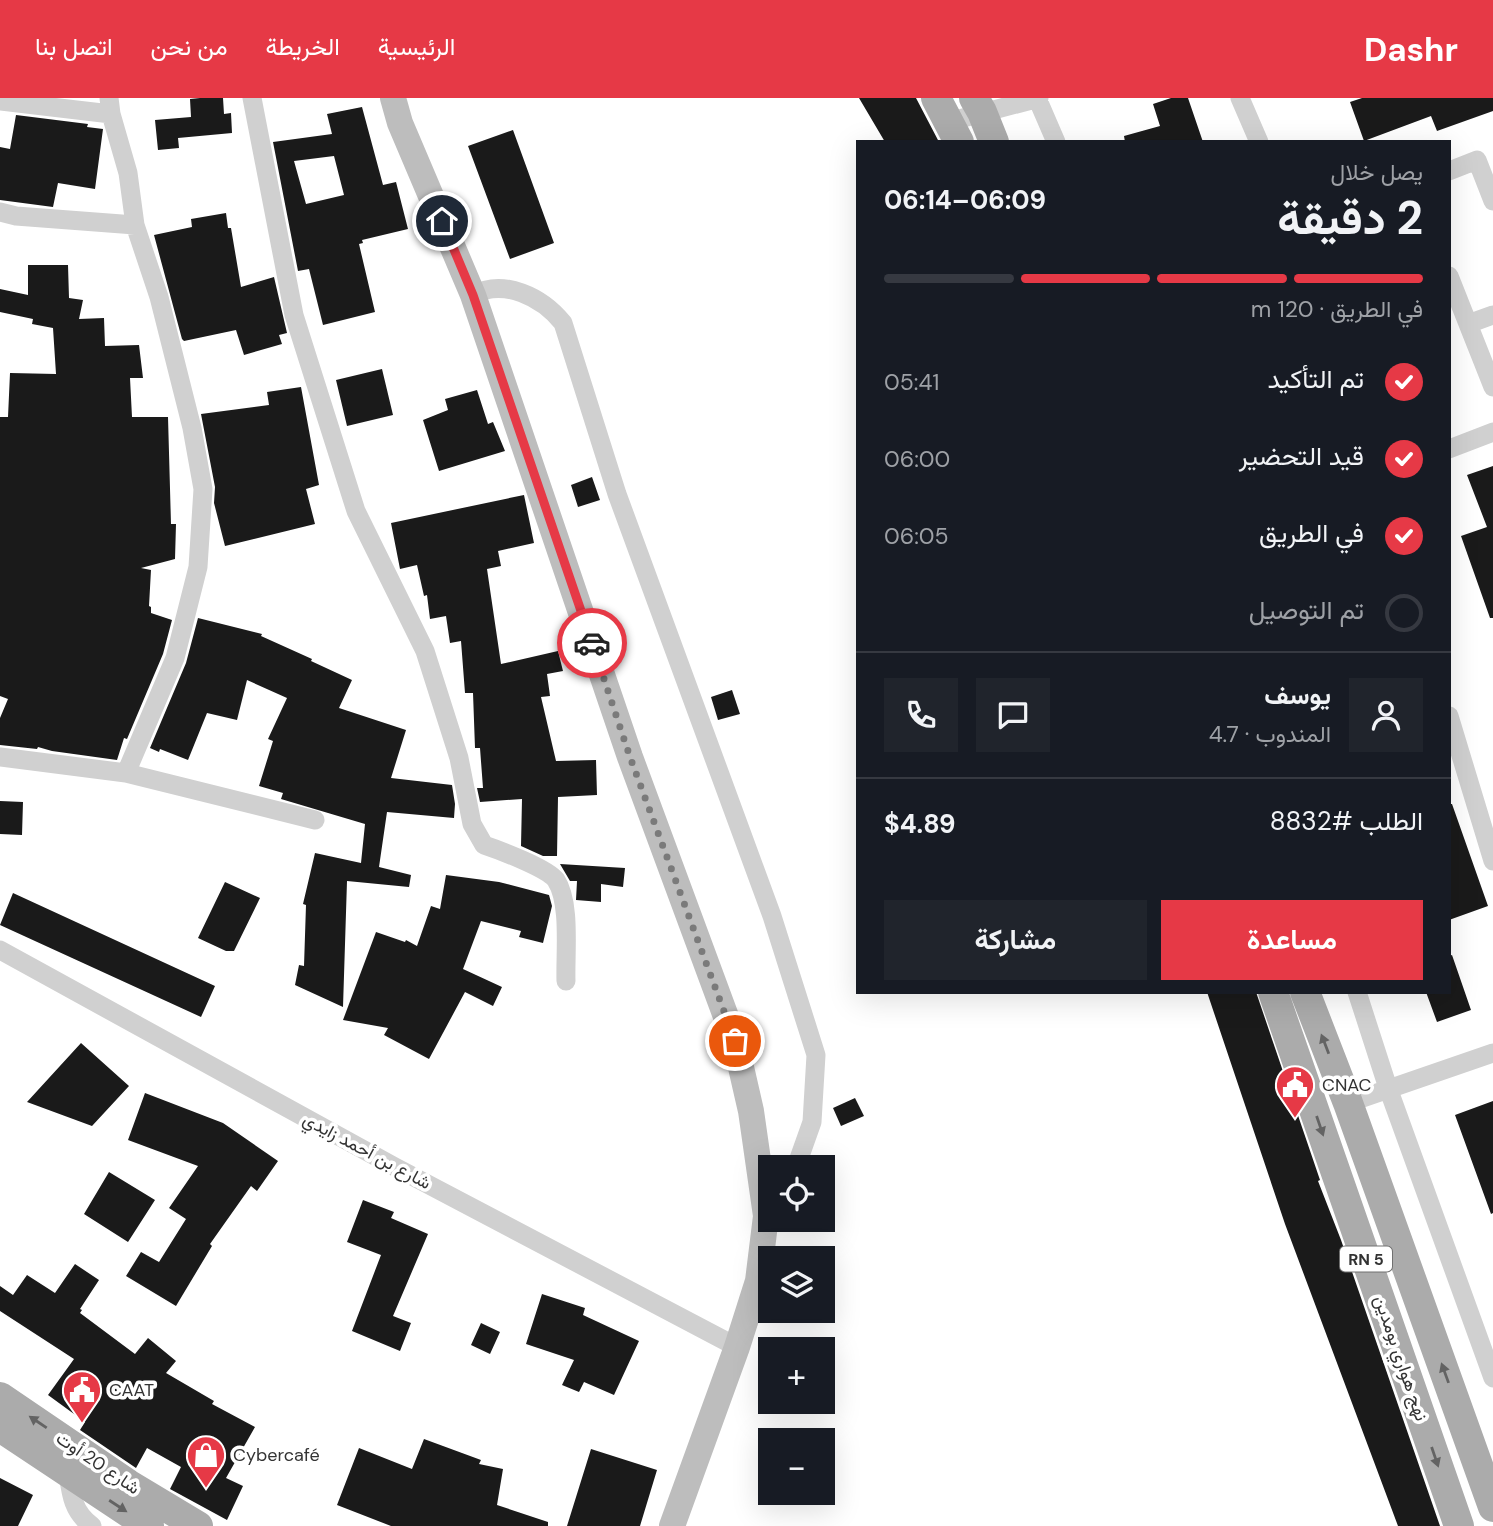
<!DOCTYPE html>
<html lang="ar">
<head>
<meta charset="utf-8">
<style>
	:root { --surface:#171b24; --page:#20242c; --text:#f1f3f6; --muted:#9ea1a6; --line:#363941; --accent:#e63946 }
	body { margin:0; font-family:"DM Sans",Vazirmatn,sans-serif; background:var(--page); color:var(--text); direction:rtl; height:100vh; display:flex; flex-direction:column; font-size:26px; white-space:nowrap }
	* { box-sizing:border-box; margin:0 }
	p { font-size:23px; color:var(--muted) }
	.icon { flex:none; width:38px; height:38px; fill:none; stroke:currentColor; stroke-width:2; stroke-linecap:round; stroke-linejoin:round }
	.map { position:relative; flex:1; overflow:hidden; direction:ltr }
	.details { position:absolute; left:856px; top:42px; width:595px; height:854px; display:flex; flex-direction:column; background:var(--surface); border-radius:0px; box-shadow:0 7px 28px #0002; direction:rtl }
	.details>* { flex:none }
	.controls { position:absolute; left:758px; top:1057px; display:grid; gap:14px }
	.controls a { display:grid; place-items:center; width:77px; height:77px; border-radius:0px; background:var(--surface); box-shadow:0 7px 28px #0002; font-size:35px }
	.pin { position:absolute; display:grid; place-items:center; width:60px; height:60px; color:#fff; margin:-30px; border:4px solid #fff; border-radius:50%; box-shadow:0 2px 7px #0007 }
	.courier { position:absolute; display:grid; place-items:center; width:70px; height:70px; margin:-35px; border:5px solid #e63946; border-radius:50%; background:#fff; color:#222; box-shadow:0 2px 9px #0007 }
	.overview em { font-style:normal; font-weight:700 }
	.overview div { display:flex; flex-direction:column-reverse }
	.overview { display:flex; align-items:center; justify-content:space-between; height:119px; padding:0 28px }
	h1 { font-size:46px; font-weight:700; line-height:52px }
	.bar { display:grid; grid-template-columns:repeat(4,1fr); gap:10px 7px; align-content:center; height:84px; padding:0 28px }
	.bar i { height:9px; border-radius:5px; background:var(--line) }
	.bar .on { background:var(--accent) }
	.bar p { grid-column:span 4 }
	.line { display:flex; align-items:center; gap:18px; padding:0 28px; border-top:2px solid var(--line) }
	.line div { flex:1 }
	.round { display:grid; place-items:center; flex:none; width:74px; height:74px; border-radius:0px; background:var(--page) }
	ol { padding:0 28px; list-style:none }
	li { display:flex; align-items:center; gap:21px; height:77px }
	li p { margin-inline-start:auto }
	li .icon { padding:7px; border-radius:50%; background:var(--accent); color:#fff; stroke-width:4 }
	li:last-child { color:var(--muted) }
	li i { width:38px; height:38px; border:4px solid var(--line); border-radius:50% }
	.button { display:flex; gap:14px; margin-top:auto; padding:14px 28px }
	.button a { flex:1; height:80px; border-radius:0px; background:var(--accent); color:#fff; font-size:28px; font-weight:700; line-height:80px; text-align:center }
	.button a+a { background:var(--page); color:var(--text) }
	header { display:flex; align-items:center; gap:42px; box-sizing:border-box; height:98px; padding:0 35px; background:var(--accent); color:#fff }
	header strong { font-size:33px }
	nav { display:flex; gap:38px; margin-inline-start:auto; font-size:24px }
	.map>svg:first-child { display:block }
	.building { fill:#1a1a1a; fill-rule:evenodd }
	.lines { fill:none; stroke-linecap:round; stroke-linejoin:round }
	.street { stroke:#d0d0d0; stroke-width:19 }
	.secondary { stroke:#bdbdbd; stroke-width:26 }
	.primary { stroke:#ababab; stroke-width:30 }
	.oneway { fill:#636363 }
	.done { stroke:#7a7a7a; stroke-width:7; stroke-dasharray:0 12.6 }
	.route { stroke:#e63946; stroke-width:9 }
	.labels { text-anchor:middle; dominant-baseline:central; stroke-width:7; stroke-linejoin:round; paint-order:stroke }
	.shield { fill:#fff; stroke:#707070; stroke-width:2 }
	.shield-label { font-size:16px; font-weight:bold; fill:#333 }
	.poi-label { font-size:18px; fill:#333; stroke:#fff; text-anchor:start }
	.street-label { font-size:18px; fill:#333; stroke:#fff }
</style>
</head>
<body>
<header>
<strong>Dashr</strong>
<nav><a>الرئيسية</a><a>الخريطة</a><a>من نحن</a><a>اتصل بنا</a></nav>
</header>
<div class="map">
<svg width="1493" height="1428" viewBox="0 0 1493 1428">
	<rect width="100%" height="100%" fill="#fff"/>
	<path class="building" d="M 200,0 L 223,0 L 224,16 L 231,15 L 232,35 L 178,40 L 179,50 L 158,52 L 155,22 L 191,19 L 190,1 Z
		M 859,0 L 916,0 L 939,44 L 885,44 Z
		M 1171,0 L 1188,0 L 1203,44 L 1125,44 L 1124,38 L 1160,28 L 1153,6 Z
		M 1362,0 L 1493,0 L 1493,13 L 1437,33 L 1431,18 L 1364,43 L 1350,4 Z
		M 362,9 L 383,87 L 396,84 L 408,131 L 362,142 L 363,145 L 359,146 L 375,214 L 323,227 L 309,171 L 298,173 L 273,44 L 332,36 L 327,16 ZM 334,58 L 344,97 L 306,106 L 294,63 Z
		M 16,17 L 88,26 L 87,29 L 103,31 L 95,91 L 58,85 L 53,109 L 0,102 L 0,49 L 10,51 Z
		M 513,32 L 554,145 L 510,161 L 468,48 Z
		M 226,115 L 228,130 L 231,130 L 241,189 L 274,179 L 287,235 L 279,237 L 282,246 L 244,257 L 236,232 L 184,243 L 182,241 L 154,137 L 192,129 L 191,121 Z
		M 28,167 L 68,167 L 69,200 L 83,202 L 79,221 L 104,220 L 105,248 L 139,247 L 143,280 L 130,280 L 132,319 L 168,319 L 171,426 L 176,426 L 175,461 L 141,470 L 151,472 L 149,508 L 151,509 L 151,515 L 172,522 L 163,556 L 127,641 L 124,640 L 117,662 L 52,653 L 38,649 L 37,651 L 0,647 L 0,620 L 8,601 L 0,598 L 0,319 L 8,319 L 10,275 L 56,276 L 53,230 L 32,226 L 33,221 L 0,214 L 0,191 L 28,197 Z
		M 382,271 L 393,317 L 347,328 L 336,282 Z
		M 301,289 L 319,387 L 306,391 L 315,426 L 225,448 L 214,405 L 215,389 L 201,316 L 269,307 L 267,294 Z
		M 477,292 L 488,326 L 493,324 L 505,353 L 439,373 L 423,322 L 448,312 L 445,301 Z
		M 1493,368 L 1493,520 L 1490,520 L 1461,438 L 1487,429 L 1467,377 Z
		M 592,379 L 600,402 L 578,409 L 571,387 Z
		M 524,397 L 534,445 L 498,453 L 501,468 L 487,471 L 501,566 L 558,553 L 563,573 L 547,576 L 550,598 L 541,599 L 556,663 L 596,662 L 597,697 L 558,699 L 557,758 L 543,758 L 521,748 L 522,701 L 480,704 L 477,690 L 483,690 L 480,650 L 475,650 L 473,595 L 465,595 L 461,543 L 450,545 L 446,518 L 430,521 L 427,497 L 424,498 L 417,467 L 400,471 L 391,425 Z
		M 198,520 L 262,536 L 261,538 L 312,561 L 311,563 L 352,582 L 339,610 L 406,632 L 391,680 L 452,687 L 455,706 L 454,720 L 387,714 L 379,769 L 411,777 L 409,789 L 347,783 L 343,909 L 295,887 L 299,867 L 304,868 L 306,807 L 303,806 L 315,755 L 361,765 L 365,726 L 281,701 L 283,695 L 259,688 L 273,643 L 268,641 L 287,600 L 247,582 L 237,622 L 207,615 L 188,662 L 160,651 L 159,654 L 150,650 L 186,565 Z
		M 732,592 L 740,616 L 718,622 L 711,599 Z
		M 0,703 L 23,704 L 22,737 L 0,736 Z
		M 1449,706 L 1452,706 L 1488,808 L 1449,822 Z
		M 560,766 L 625,770 L 623,789 L 601,786 L 601,804 L 576,802 L 577,783 L 570,783 Z
		M 446,777 L 499,784 L 549,797 L 552,808 L 543,845 L 519,839 L 521,833 L 481,823 L 463,871 L 502,889 L 493,908 L 465,894 L 429,961 L 384,937 L 388,930 L 343,922 L 376,834 L 405,844 L 406,842 L 417,848 L 431,808 L 440,811 Z
		M 225,784 L 260,800 L 234,853 L 226,853 L 198,840 Z
		M 13,795 L 215,888 L 201,919 L 0,827 Z
		M 1452,857 L 1471,912 L 1437,924 L 1426,894 L 1449,894 L 1449,858 Z
		M 1207,894 L 1256,894 L 1320,1082 L 1318,1083 L 1341,1142 L 1440,1428 L 1398,1428 L 1285,1126 Z
		M 81,945 L 129,988 L 92,1028 L 27,1004 Z
		M 145,995 L 223,1025 L 278,1063 L 257,1093 L 251,1088 L 210,1146 L 212,1148 L 176,1208 L 126,1178 L 141,1154 L 159,1164 L 186,1121 L 169,1110 L 198,1068 L 128,1042 Z
		M 855,1000 L 864,1018 L 841,1028 L 833,1010 Z
		M 1493,1003 L 1493,1115 L 1491,1116 L 1455,1017 Z
		M 109,1074 L 155,1102 L 128,1144 L 84,1116 Z
		M 363,1102 L 394,1114 L 391,1120 L 428,1136 L 393,1218 L 411,1225 L 400,1253 L 352,1233 L 381,1157 L 347,1144 Z
		M 75,1166 L 99,1182 L 80,1211 L 82,1212 L 80,1215 L 135,1256 L 148,1240 L 176,1263 L 166,1275 L 214,1303 L 212,1306 L 255,1329 L 226,1380 L 243,1388 L 227,1422 L 170,1391 L 181,1369 L 147,1350 L 136,1370 L 80,1332 L 85,1324 L 48,1297 L 74,1261 L 0,1213 L 0,1188 L 13,1197 L 27,1177 L 55,1195 Z
		M 542,1196 L 585,1210 L 583,1217 L 639,1243 L 614,1297 L 584,1284 L 579,1294 L 562,1287 L 574,1262 L 526,1246 Z
		M 481,1225 L 500,1234 L 490,1256 L 471,1247 Z
		M 424,1341 L 481,1362 L 479,1366 L 503,1371 L 497,1407 L 548,1424 L 548,1428 L 391,1428 L 337,1407 L 359,1350 L 412,1371 Z
		M 591,1351 L 657,1372 L 640,1428 L 567,1428 Z
		M 0,1380 L 33,1397 L 18,1428 L 0,1428 Z"/>
	<g class="lines">
		<path class="street" d="M 109,0 L 111,16 L 128,75 L 135,127 L 159,199 L 192,330 L 203,391 L 198,469 L 175,560 L 126,675
			M 252,0 L 294,217 L 356,413 L 425,553 L 459,660 L 472,726 L 484,747 C 499,752 547,770 556,782 C 571,805 565,855 566,883
			M 1037,0 L 1056,44
			M 1240,0 L 1259,44
			M 0,3 L 111,16
			M 948,24 L 1039,0
			M 1449,73 L 1477,62 L 1493,103
			M 0,114 L 16,118 L 135,127
			M 1449,178 L 1493,289
			M 473,197 C 504,180 542,199 563,225 L 617,396 L 772,818 L 816,957 L 812,1024 L 796,1069
			M 1468,226 L 1493,217
			M 1449,351 L 1493,334
			M 1449,618 L 1493,763
			M 0,659 L 126,675 L 315,722
			M 0,852 L 395,1069 L 737,1249
			M 1357,894 L 1388,990 L 1493,1280
			M 1348,1005 L 1493,955
			M 68,1375 C 71,1397 73,1414 92,1428"/>
		<path class="secondary" d="M 393,0 L 400,25 L 473,197 L 630,659 L 735,943 L 751,1013 L 766,1118 L 758,1183 L 737,1249 L 672,1428"/>
		<path class="primary" d="M 936,0 L 959,44
			M 974,0 L 982,14 L 994,44
			M 1273,894 L 1459,1428
			M 1305,894 L 1348,1005 L 1493,1409
			M 0,1299 L 128,1386 L 198,1428
			M 0,1329 L 149,1428"/>
	</g>
	<defs><path id="oneway-solid" d="M-6-.8H1V-3.2L6.5 0L1 3.2V.8H-6Z" transform="scale(1.75)"/></defs>
	<g class="oneway">
		<use href="#oneway-solid" transform="translate(1325 946) rotate(-111)"/>
		<use href="#oneway-solid" transform="translate(1320 1028) rotate(71)"/>
		<use href="#oneway-solid" transform="translate(1445 1275) rotate(-110)"/>
		<use href="#oneway-solid" transform="translate(38 1324) rotate(-146)"/>
		<use href="#oneway-solid" transform="translate(1435 1359) rotate(71)"/>
		<use href="#oneway-solid" transform="translate(118 1408) rotate(33)"/>
	</g>
	<g class="lines">
		<path class="done" d="M 592,545 L 630,659 L 735,943"/>
		<path class="route" d="M 442,123 L 473,197 L 592,545"/>
	</g>
	<defs>
		<g id="civic-pin" transform="scale(2.0125)"><path d="M0 17L-7.5 6A9.5 9.5 0 1 1 7.5 6Z" fill="#e63946" stroke="#fff"/><path d="M-.6-6.5H3V-4.5H.6V-3L4-1V1h2V6H-6V1h2V-1L-.6-3ZM-1.2 2.5V6h2.4V2.5Z" fill="#fff"/></g>
		<g id="shop-pin" transform="scale(2.0125)"><path d="M0 17L-7.5 6A9.5 9.5 0 1 1 7.5 6Z" fill="#e63946" stroke="#fff"/><path d="M-5-2.5h2.3a2.7 3.5 0 0 1 5.4 0H5L5.5 6h-11ZM-1.5-2.5h3a1.5 2.3 0 0 0-3 0Z" fill="#fff"/></g>
	</defs>
	<g fill-rule="evenodd">
		<use href="#civic-pin" x="1295" y="987"/>
		<use href="#civic-pin" x="82" y="1292"/>
		<use href="#shop-pin" x="206" y="1357"/>
	</g>
	<g class="labels">
		<rect class="shield" x="1340" y="1148.5" width="52" height="25" rx="5"/>
		<g class="shield-label">
			<text x="1366" y="1161">RN 5</text>
		</g>
		<g class="poi-label">
			<text x="1322" y="987">CNAC</text>
			<text x="109" y="1292">CAAT</text>
			<text x="233" y="1357">Cybercafé</text>
		</g>
		<g class="street-label">
			<text transform="translate(367 1053) rotate(28)">شارع بن أحمد زايدي</text>
			<text transform="translate(1401 1260) rotate(71)">نهج هواري بومدين</text>
			<text transform="translate(98 1365) rotate(34)">شارع 20 أوت</text>
		</g>
	</g>
</svg>
<div class="controls">
<a><svg class="icon" aria-label="locate" viewBox="0 0 24 24"><circle cx="12" cy="12" r="6"/><path d="M12 2v4M12 18v4M2 12h4M18 12h4"/></svg></a>
<a><svg class="icon" aria-label="layers" viewBox="0 0 24 24"><path d="M12 4l9 5-9 5-9-5zM3 14l9 5 9-5"/></svg></a>
<a>+</a>
<a>−</a>
</div>
<div class="pin" style="left:735px;top:943px;background:#ea580c"><svg class="icon" aria-label="bag" viewBox="0 0 24 24"><path d="M5 8h14l-1 12H6zM9 8a3 3 0 0 1 6 0"/></svg></div>
<div class="pin" style="left:442px;top:123px;background:#1f2937"><svg class="icon" aria-label="home" viewBox="0 0 24 24"><path d="M3 11l9-7 9 7M6 9v11h12V9"/></svg></div>
<div class="courier" style="left:592px;top:545px"><svg class="icon" aria-label="car" viewBox="0 0 24 24"><path d="M5 17H2v-5l4-1 3-4h7l3 4 3 1v5h-3M9 17h6M6 11h13"/><circle cx="7" cy="17" r="2"/><circle cx="17" cy="17" r="2"/></svg></div>
<section class="details">
<div class="overview"><div><h1>2 دقيقة</h1><p>يصل خلال</p></div><em>06:09–06:14</em></div>
<div class="bar"><i class="on"></i><i class="on"></i><i class="on"></i><i></i><p>في الطريق · 120 m</p></div>
<ol>
<li><svg class="icon" aria-label="check" viewBox="0 0 24 24"><path d="M5 12l5 5 9-10"/></svg>تم التأكيد<p>05:41</p></li>
<li><svg class="icon" aria-label="check" viewBox="0 0 24 24"><path d="M5 12l5 5 9-10"/></svg>قيد التحضير<p>06:00</p></li>
<li><svg class="icon" aria-label="check" viewBox="0 0 24 24"><path d="M5 12l5 5 9-10"/></svg>في الطريق<p>06:05</p></li>
<li><i></i>تم التوصيل</li>
</ol>
<div class="line" style="height:126px"><a class="round"><svg class="icon" aria-label="person" viewBox="0 0 24 24"><circle cx="12" cy="8" r="4"/><path d="M4 21q1-7 8-7t8 7"/></svg></a><div><b>يوسف</b><p>المندوب · 4.7</p></div><a class="round"><svg class="icon" aria-label="chat" viewBox="0 0 24 24"><path d="M4 5h16v11H9l-5 4z"/></svg></a><a class="round"><svg class="icon" aria-label="phone" viewBox="0 0 24 24"><path d="M5 4h4l2 5-3 2q2 4 5 5l2-3 5 2v4C11 20 4 13 5 4z"/></svg></a></div>
<div class="line" style="height:91px"><div>الطلب #8832</div><b>$4.89</b></div>
<div class="button"><a>مساعدة</a><a>مشاركة</a></div>
</section>
</div>
</body>
</html>
